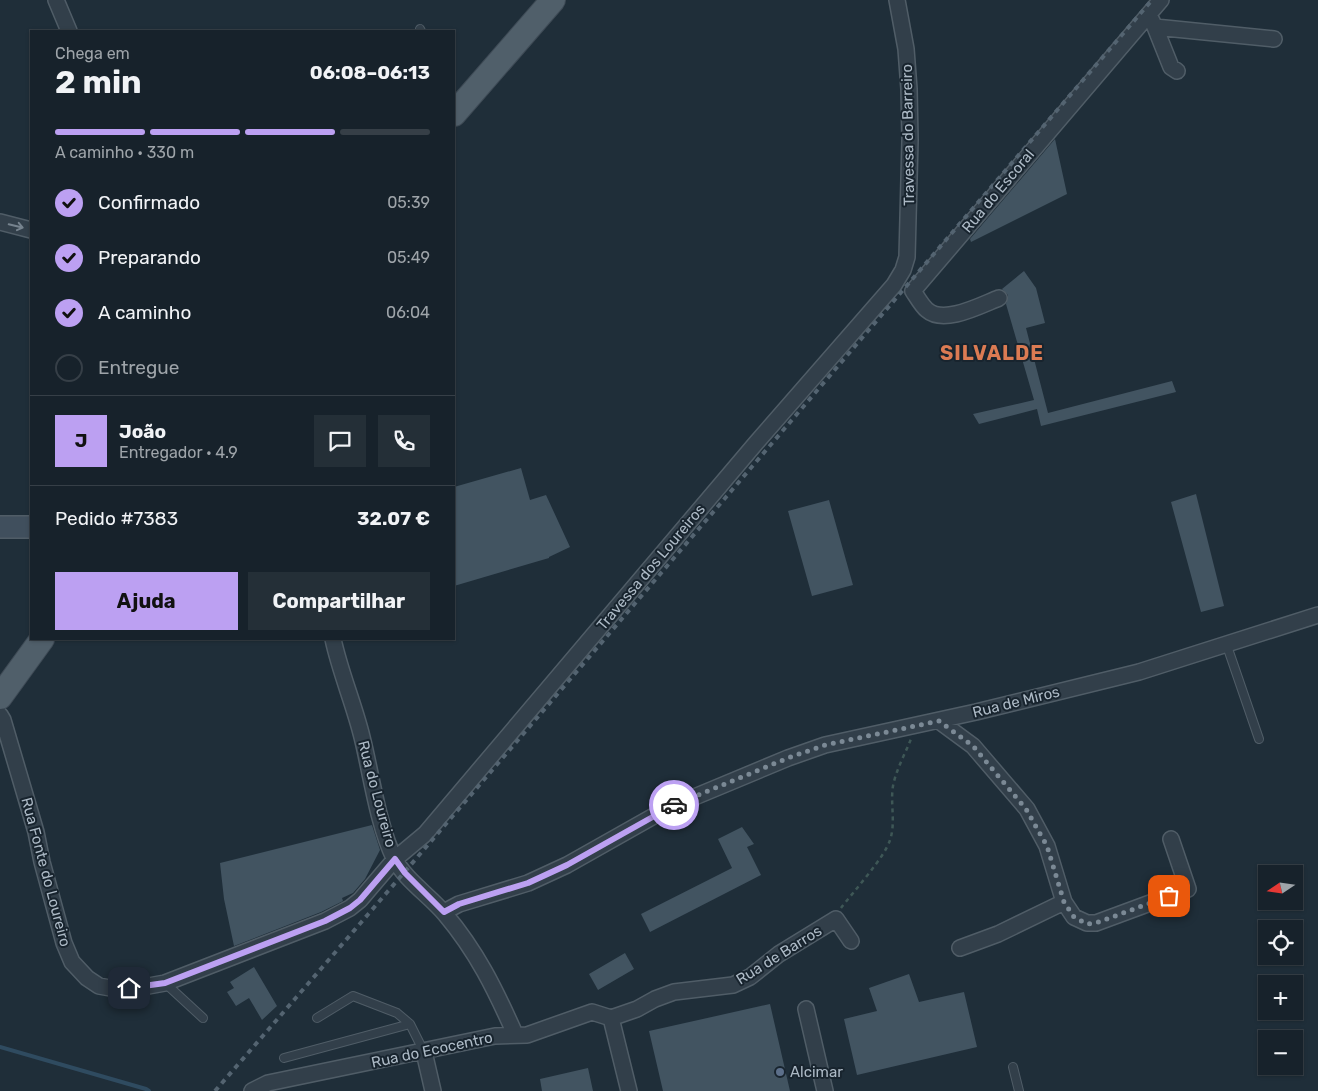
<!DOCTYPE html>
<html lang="pt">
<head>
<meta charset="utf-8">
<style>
	:root { --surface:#17222b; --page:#242f37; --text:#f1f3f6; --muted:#9ea4a9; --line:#363f47; --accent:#bca0f2 }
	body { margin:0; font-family:Rubik,sans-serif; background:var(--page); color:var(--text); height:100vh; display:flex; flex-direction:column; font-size:19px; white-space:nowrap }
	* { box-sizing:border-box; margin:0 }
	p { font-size:16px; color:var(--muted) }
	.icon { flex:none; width:28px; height:28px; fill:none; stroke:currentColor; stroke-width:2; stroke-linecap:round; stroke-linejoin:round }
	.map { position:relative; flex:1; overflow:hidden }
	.side { position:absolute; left:30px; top:30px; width:425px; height:610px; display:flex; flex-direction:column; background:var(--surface); border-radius:0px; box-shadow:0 1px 4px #0004,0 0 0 1px var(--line) }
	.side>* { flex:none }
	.needle { width:32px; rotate:257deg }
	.buttons { position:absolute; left:1258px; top:865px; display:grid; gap:10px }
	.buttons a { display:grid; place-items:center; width:45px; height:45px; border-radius:0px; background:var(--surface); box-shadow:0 1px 4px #0004,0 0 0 1px var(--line); font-size:25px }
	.pin { position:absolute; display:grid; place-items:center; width:42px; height:42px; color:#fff; margin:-21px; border-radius:10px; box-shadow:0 2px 8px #0006 }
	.courier { position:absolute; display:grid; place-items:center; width:50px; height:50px; margin:-25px; border:4px solid #bca0f2; border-radius:50%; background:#fff; color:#222; box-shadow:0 1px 6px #0007 }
	.summary em { font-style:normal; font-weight:700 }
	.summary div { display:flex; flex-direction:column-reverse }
	.summary { display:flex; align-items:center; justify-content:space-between; height:85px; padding:0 25px }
	h1 { font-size:32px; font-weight:700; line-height:38px }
	.bar { display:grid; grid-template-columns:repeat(4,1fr); gap:8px 5px; align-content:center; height:60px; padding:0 25px }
	.bar i { height:6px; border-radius:4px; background:var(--line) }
	.bar .on { background:var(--accent) }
	.bar p { grid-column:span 4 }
	.line { display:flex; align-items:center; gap:12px; padding:0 25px; border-top:1px solid var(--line) }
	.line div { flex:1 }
	.round { display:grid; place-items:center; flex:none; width:52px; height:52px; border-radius:0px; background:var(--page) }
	ol { padding:0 25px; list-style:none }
	li { display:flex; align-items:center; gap:15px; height:55px }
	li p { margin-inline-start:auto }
	li .icon { padding:5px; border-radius:50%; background:var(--accent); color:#111; stroke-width:4 }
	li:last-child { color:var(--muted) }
	li i { width:28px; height:28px; border:2px solid var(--line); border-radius:50% }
	.cta { display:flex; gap:10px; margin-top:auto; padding:10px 25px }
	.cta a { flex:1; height:58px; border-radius:0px; background:var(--accent); color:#111; font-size:20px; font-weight:700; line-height:58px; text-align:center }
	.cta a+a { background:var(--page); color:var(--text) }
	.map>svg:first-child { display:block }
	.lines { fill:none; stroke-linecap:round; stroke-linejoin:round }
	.stream { stroke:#2f4b60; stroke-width:4 }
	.building { fill:#425461 }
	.lane-casing { stroke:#505d67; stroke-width:10 }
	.street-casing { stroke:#505d67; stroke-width:18 }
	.secondary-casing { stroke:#505d67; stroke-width:24 }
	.primary-casing { stroke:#3f4b56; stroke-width:26 }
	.path { stroke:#3e5756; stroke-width:2.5; stroke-dasharray:4 4; stroke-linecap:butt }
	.lane { stroke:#323f4a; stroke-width:8 }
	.street { stroke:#323f4a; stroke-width:15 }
	.secondary { stroke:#404f5d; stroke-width:21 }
	.primary { stroke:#505f6a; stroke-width:24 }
	.rail { stroke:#546471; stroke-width:4; stroke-dasharray:5 5; stroke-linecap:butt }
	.oneway { stroke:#76838e }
	.done { stroke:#7b8995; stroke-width:5; stroke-dasharray:0 9 }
	.route { stroke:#bca0f2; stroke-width:6 }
	.service-dot { fill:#5c6f8a; stroke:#18242e; stroke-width:2 }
	.labels { text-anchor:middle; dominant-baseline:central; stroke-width:4; stroke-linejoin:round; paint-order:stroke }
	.street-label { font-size:15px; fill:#adbac6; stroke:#18242e }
	.poi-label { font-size:15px; fill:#adbac6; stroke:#18242e; text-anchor:start }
	.district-label { font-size:20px; font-weight:bold; letter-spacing:1px; fill:#db7b53; stroke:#18242e }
</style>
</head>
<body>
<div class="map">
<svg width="1318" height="1091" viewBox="0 0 1318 1091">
	<rect width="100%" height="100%" fill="#1f2e39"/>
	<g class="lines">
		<path class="stream" d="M 0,1047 L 146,1089 L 149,1091"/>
	</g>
	<path class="building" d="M 1055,139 L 1067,194 L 971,242 L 970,239 Z
		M 1024,271 L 1036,288 L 1045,323 L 1026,328 L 1048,413 L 1172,381 L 1176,392 L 1041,426 L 1037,409 L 979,424 L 973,414 L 1034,400 L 1006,304 L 1008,295 L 1002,289 Z
		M 521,468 L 530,500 L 546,495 L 570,547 L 549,557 L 549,558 L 454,586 L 454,487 Z
		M 1196,494 L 1224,606 L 1201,612 L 1171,502 Z
		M 829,500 L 853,585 L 812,596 L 788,511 Z
		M 372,825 L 380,850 L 365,879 L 353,893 L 342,898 L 343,901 L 321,912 L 234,946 L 224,899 L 220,863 Z
		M 742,827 L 754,844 L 747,847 L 761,875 L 650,932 L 641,914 L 732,868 L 718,839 Z
		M 625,953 L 634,969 L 598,990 L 589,974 Z
		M 254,967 L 277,1006 L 262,1020 L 249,998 L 236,1006 L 227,992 L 234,988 L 230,982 Z
		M 909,974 L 919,1002 L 964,992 L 977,1047 L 857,1075 L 844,1019 L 877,1011 L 869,988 Z
		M 770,1004 L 790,1091 L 663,1091 L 649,1031 Z
		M 588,1068 L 593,1091 L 542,1091 L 540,1079 Z"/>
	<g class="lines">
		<g class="lane-casing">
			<path id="lane" d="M 420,29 L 421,31
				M 1226,643 L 1259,739
				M 165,983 L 203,1018
				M 317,1018 L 353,996 L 397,1013 L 410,1024 L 424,1052
				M 284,1058 L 410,1024
				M 1013,1067 L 1019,1091"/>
		</g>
		<g class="street-casing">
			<path id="street" d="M 56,0 L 69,31
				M 1149,15 L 1155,27 L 1274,39
				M 1155,27 L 1171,67 L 1177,71
				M 0,222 L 31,230
				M 999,298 C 981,305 944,325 927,310 C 922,306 917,297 913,291 L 1161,0
				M 333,639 C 340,672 354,704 362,737 C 371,773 378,825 394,858 C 405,880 429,895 445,914 C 477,952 495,989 515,1034
				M 0,715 L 3,720 L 36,832 L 42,862 L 64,943 L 72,962 L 87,978 L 99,986 L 116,989 L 143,987 L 165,983 L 325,921 L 350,908 L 360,900 L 395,859 L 425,834 L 756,443 L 894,285 L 903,270 L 907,257 L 910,140 L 909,89 L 906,49 L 897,0
				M 939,721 L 973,746 L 1027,809 L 1047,846 L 1064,902 L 1074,917 L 1087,923 L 1096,923 L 1188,889 L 1171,839
				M 444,912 L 459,904 L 528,883 L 567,865 L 668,808 L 788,758 L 825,745 L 976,712 L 1139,672 L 1318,615
				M 960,948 L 998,934 L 1064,902
				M 806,1009 L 825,1091
				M 611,1018 L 637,1009 L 655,999 L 674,992 L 733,985 L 750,977 L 779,954 L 836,919 L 851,941
				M 611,1018 L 629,1091
				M 424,1052 L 433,1091
				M 252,1091 L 268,1083 L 495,1036 L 527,1035 L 592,1012 L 611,1018"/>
		</g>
		<g class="secondary-casing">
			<path id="secondary" d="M 0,527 L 31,527"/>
		</g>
		<g class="primary-casing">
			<path id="primary" d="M 454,114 L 553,0
				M 0,697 L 42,639"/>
		</g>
		<path class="path" d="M 841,908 C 853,892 885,857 890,840 C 896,822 890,804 893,786 C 896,770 905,754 911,739"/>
		<use href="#lane" class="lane"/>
		<use href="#street" class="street"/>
		<use href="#secondary" class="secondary"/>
		<use href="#primary" class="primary"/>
		<path class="rail" d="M 215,1091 C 530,729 839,363 1152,0"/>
	</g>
	<defs><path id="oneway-shaft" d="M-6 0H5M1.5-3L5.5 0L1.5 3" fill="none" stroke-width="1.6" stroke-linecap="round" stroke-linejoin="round" transform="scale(1.25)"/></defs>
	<use class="oneway" href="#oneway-shaft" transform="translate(16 226) rotate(14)"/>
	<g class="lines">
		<path class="done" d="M 674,805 L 788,758 L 825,745 L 939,721 L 973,746 L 1026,809 L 1047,846 L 1064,902 L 1074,917 L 1087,924 L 1096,923 L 1169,896"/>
		<path class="route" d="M 129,988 L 165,983 L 325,921 L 350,908 L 360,900 L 395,859 L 405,873 L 444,912 L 459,904 L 528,883 L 567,865 L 674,805"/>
	</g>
	<circle class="service-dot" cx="780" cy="1072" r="5"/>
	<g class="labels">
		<g class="street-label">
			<text transform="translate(908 135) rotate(-91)">Travessa do Barreiro</text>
			<text transform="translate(998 191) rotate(-50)">Rua do Escoral</text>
			<text transform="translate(651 567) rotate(-50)">Travessa dos Loureiros</text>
			<text transform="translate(1016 702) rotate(-14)">Rua de Miros</text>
			<text transform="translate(377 794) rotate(75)">Rua do Loureiro</text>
			<text transform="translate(46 872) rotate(75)">Rua Fonte do Loureiro</text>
			<text transform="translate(779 955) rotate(-32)">Rua de Barros</text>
			<text transform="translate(432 1050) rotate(-12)">Rua do Ecocentro</text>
		</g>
		<g class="poi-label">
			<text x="790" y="1072">Alcimar</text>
		</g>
		<g class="district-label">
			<text x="992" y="353">SILVALDE</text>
		</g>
	</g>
</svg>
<div class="buttons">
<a><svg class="needle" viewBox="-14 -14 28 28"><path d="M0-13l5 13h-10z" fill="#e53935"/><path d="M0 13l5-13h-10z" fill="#9ea4a9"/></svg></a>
<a><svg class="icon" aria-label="locate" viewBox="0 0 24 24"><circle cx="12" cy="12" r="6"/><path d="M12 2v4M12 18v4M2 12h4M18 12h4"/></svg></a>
<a>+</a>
<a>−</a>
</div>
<div class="pin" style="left:1169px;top:896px;background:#ea580c"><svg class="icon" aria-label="bag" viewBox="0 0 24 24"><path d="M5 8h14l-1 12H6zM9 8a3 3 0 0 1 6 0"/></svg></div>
<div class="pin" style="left:129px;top:988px;background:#1f2937"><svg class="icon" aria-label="home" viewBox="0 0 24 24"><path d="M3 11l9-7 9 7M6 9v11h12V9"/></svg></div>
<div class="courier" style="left:674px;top:805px"><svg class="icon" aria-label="car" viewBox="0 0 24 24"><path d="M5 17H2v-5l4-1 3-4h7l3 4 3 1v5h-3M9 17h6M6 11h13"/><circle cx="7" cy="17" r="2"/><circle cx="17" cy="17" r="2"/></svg></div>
<section class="side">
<div class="summary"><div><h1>2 min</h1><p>Chega em</p></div><em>06:08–06:13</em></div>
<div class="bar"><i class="on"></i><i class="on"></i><i class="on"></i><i></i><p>A caminho · 330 m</p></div>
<ol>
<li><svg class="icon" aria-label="check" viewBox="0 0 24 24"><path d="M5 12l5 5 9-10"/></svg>Confirmado<p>05:39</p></li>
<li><svg class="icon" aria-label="check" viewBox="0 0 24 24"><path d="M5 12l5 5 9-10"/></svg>Preparando<p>05:49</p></li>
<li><svg class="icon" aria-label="check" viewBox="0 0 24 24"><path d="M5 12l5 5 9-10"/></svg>A caminho<p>06:04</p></li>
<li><i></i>Entregue</li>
</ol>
<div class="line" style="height:90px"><b class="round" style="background:var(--accent);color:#111">J</b><div><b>João</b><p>Entregador · 4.9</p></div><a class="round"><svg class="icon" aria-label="chat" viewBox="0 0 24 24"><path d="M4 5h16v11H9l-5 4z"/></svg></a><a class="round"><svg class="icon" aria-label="phone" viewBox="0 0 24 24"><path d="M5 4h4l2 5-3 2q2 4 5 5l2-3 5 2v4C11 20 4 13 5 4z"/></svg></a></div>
<div class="line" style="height:65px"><div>Pedido #7383</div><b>32.07 €</b></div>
<div class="cta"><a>Ajuda</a><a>Compartilhar</a></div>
</section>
</div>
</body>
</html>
